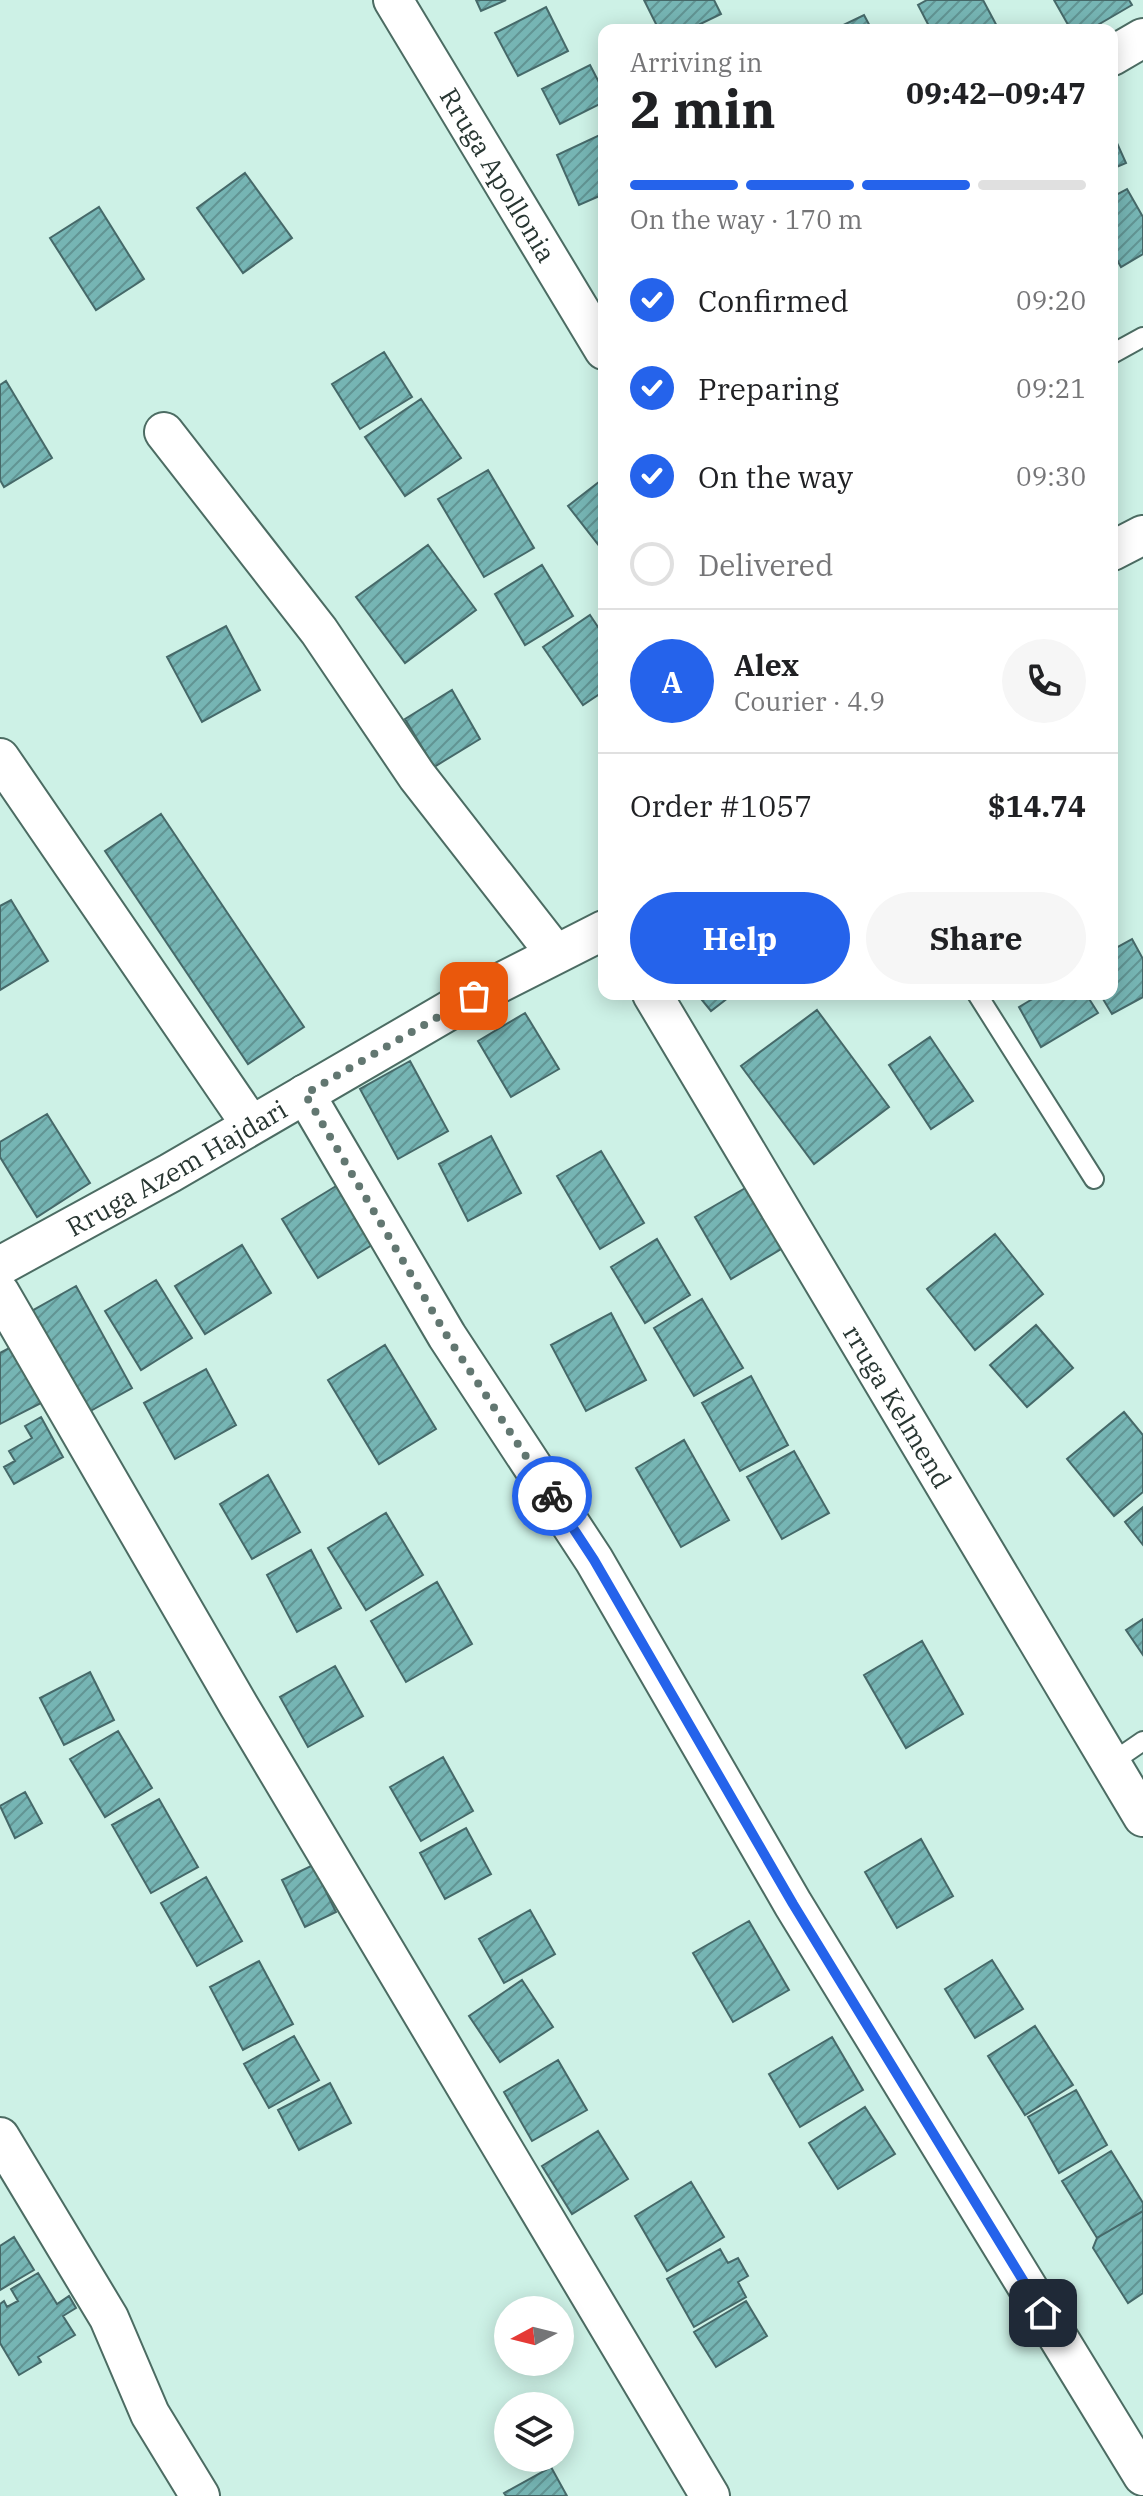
<!DOCTYPE html>
<html lang="en">
<head>
<meta charset="utf-8">
<style>
	:root { --surface:#fff; --page:#f6f6f6; --text:#202124; --muted:#757577; --line:#e0e0e0; --accent:#2563eb }
	body { margin:0; font-family:"IBM Plex Serif",serif; background:var(--page); color:var(--text); height:100vh; display:flex; flex-direction:column; font-size:30px; white-space:nowrap }
	* { box-sizing:border-box; margin:0 }
	p { font-size:26px; color:var(--muted) }
	.icon { flex:none; width:44px; height:44px; fill:none; stroke:currentColor; stroke-width:2; stroke-linecap:round; stroke-linejoin:round }
	.map { position:relative; flex:1; overflow:hidden }
	.sheet { position:absolute; left:598px; top:24px; width:520px; height:976px; display:flex; flex-direction:column; background:var(--surface); border-radius:16px; box-shadow:0 4px 20px #0003 }
	.sheet>* { flex:none }
	.needle { width:52px; rotate:263deg }
	.tools { position:absolute; left:494px; top:2296px; display:grid; gap:16px }
	.tools a { display:grid; place-items:center; width:80px; height:80px; border-radius:50%; background:var(--surface); box-shadow:0 4px 20px #0003; font-size:40px }
	.pin { position:absolute; display:grid; place-items:center; width:68px; height:68px; color:#fff; margin:-34px; border-radius:16px; box-shadow:0 4px 12px #0006 }
	.courier { position:absolute; display:grid; place-items:center; width:80px; height:80px; margin:-40px; border:6px solid #2563eb; border-radius:50%; background:#fff; color:#222; box-shadow:0 2px 10px #0007 }
	.head em { font-style:normal; font-weight:800 }
	.head div { display:flex; flex-direction:column-reverse }
	.head { display:flex; align-items:center; justify-content:space-between; height:136px; padding:0 32px }
	h1 { font-size:52px; font-weight:800; line-height:60px }
	.bar { display:grid; grid-template-columns:repeat(4,1fr); gap:12px 8px; align-content:center; height:96px; padding:0 32px }
	.bar i { height:10px; border-radius:6px; background:var(--line) }
	.bar .active { background:var(--accent) }
	.bar p { grid-column:span 4 }
	.line { display:flex; align-items:center; gap:20px; padding:0 32px; border-top:2px solid var(--line) }
	.line div { flex:1 }
	.round { display:grid; place-items:center; flex:none; width:84px; height:84px; border-radius:42px; background:var(--page) }
	ol { padding:0 32px; list-style:none }
	li { display:flex; align-items:center; gap:24px; height:88px }
	li p { margin-inline-start:auto }
	li .icon { padding:8px; border-radius:50%; background:var(--accent); color:#fff; stroke-width:4 }
	li:last-child { color:var(--muted) }
	li i { width:44px; height:44px; border:4px solid var(--line); border-radius:50% }
	.action { display:flex; gap:16px; margin-top:auto; padding:16px 32px }
	.action a { flex:1; height:92px; border-radius:48px; background:var(--accent); color:#fff; font-size:32px; font-weight:800; line-height:92px; text-align:center }
	.action a+a { background:var(--page); color:var(--text) }
	.map>svg:first-child { display:block }
	.building { fill:url(#building-hatch); stroke:#466969; stroke-width:2 }
	.lines { fill:none; stroke-linecap:round; stroke-linejoin:round }
	.lane-casing { stroke:#4c6c63; stroke-width:22 }
	.street-casing { stroke:#4c6c63; stroke-width:42 }
	.lane { stroke:#fff; stroke-width:18 }
	.street { stroke:#fff; stroke-width:38 }
	.done { stroke:#627771; stroke-width:8; stroke-dasharray:0 14.4 }
	.route { stroke:#2563eb; stroke-width:10 }
	.labels { text-anchor:middle; dominant-baseline:central; stroke-width:7; stroke-linejoin:round; paint-order:stroke }
	.street-label { font-size:26px; fill:#283632; stroke:#cdf1e6 }
</style>
</head>
<body>
<div class="map">
<svg width="1143" height="2496" viewBox="0 0 1143 2496">
	<defs>
		<pattern id="building-hatch" width="6" height="6" patternUnits="userSpaceOnUse" patternTransform="scale(2)"><rect width="6" height="6" fill="#76b5b4"/><path d="M-1 1l2-2M0 6l6-6M5 7l2-2" fill="none" stroke="#619493"/></pattern>
	</defs>
	<rect width="100%" height="100%" fill="#cdf1e6"/>
	<path class="building" d="M 476,0 L 506,0 L 481,11 Z
		M 644,0 L 714,0 L 721,14 L 688,30 L 659,30 Z
		M 927,0 L 983,0 L 999,30 L 931,30 L 918,5 Z
		M 1054,0 L 1129,0 L 1132,5 L 1089,30 L 1071,30 Z
		M 546,7 L 568,51 L 518,76 L 495,33 Z
		M 864,15 L 872,30 L 833,30 Z
		M 590,65 L 604,92 L 604,102 L 560,124 L 542,89 Z
		M 1112,132 L 1126,163 L 1112,169 Z
		M 604,133 L 604,194 L 579,205 L 557,155 Z
		M 245,173 L 292,238 L 243,273 L 197,208 Z
		M 1127,189 L 1143,217 L 1143,254 L 1121,267 L 1112,251 L 1112,197 Z
		M 99,207 L 144,279 L 96,310 L 50,238 Z
		M 384,352 L 412,397 L 360,429 L 332,384 Z
		M 6,381 L 52,458 L 4,487 L 0,480 L 0,385 Z
		M 421,399 L 461,458 L 405,496 L 365,437 Z
		M 488,470 L 534,548 L 484,577 L 438,499 Z
		M 604,478 L 604,552 L 568,506 Z
		M 428,545 L 476,610 L 405,663 L 356,597 Z
		M 542,565 L 573,616 L 525,645 L 495,594 Z
		M 590,615 L 604,636 L 604,691 L 583,705 L 543,647 Z
		M 226,626 L 260,690 L 202,722 L 167,657 Z
		M 452,690 L 480,739 L 434,767 L 405,719 Z
		M 161,814 L 304,1027 L 248,1064 L 105,851 Z
		M 11,900 L 48,961 L 0,990 L 0,906 Z
		M 1132,939 L 1143,959 L 1143,997 L 1112,1014 L 1100,994 L 1112,994 L 1112,950 Z
		M 697,994 L 733,994 L 711,1011 Z
		M 1041,994 L 1086,994 L 1098,1013 L 1041,1047 L 1019,1007 Z
		M 817,1010 L 889,1107 L 814,1164 L 741,1066 Z
		M 525,1013 L 559,1069 L 511,1097 L 478,1041 Z
		M 930,1037 L 973,1101 L 931,1129 L 889,1065 Z
		M 410,1061 L 448,1131 L 398,1159 L 360,1089 Z
		M 47,1114 L 90,1183 L 37,1217 L 0,1157 L 0,1142 Z
		M 491,1136 L 521,1193 L 468,1221 L 439,1164 Z
		M 601,1151 L 644,1223 L 600,1249 L 557,1176 Z
		M 341,1183 L 377,1242 L 318,1278 L 282,1219 Z
		M 747,1187 L 783,1248 L 731,1279 L 695,1217 Z
		M 995,1234 L 1043,1294 L 975,1350 L 927,1289 Z
		M 657,1239 L 690,1295 L 645,1323 L 611,1267 Z
		M 242,1245 L 271,1293 L 205,1334 L 175,1286 Z
		M 156,1280 L 192,1338 L 141,1370 L 105,1311 Z
		M 76,1286 L 132,1388 L 85,1414 L 30,1312 Z
		M 702,1299 L 743,1368 L 694,1396 L 654,1328 Z
		M 611,1313 L 646,1380 L 586,1411 L 551,1345 Z
		M 1036,1325 L 1073,1368 L 1027,1407 L 990,1365 Z
		M 385,1345 L 436,1429 L 379,1464 L 328,1380 Z
		M 13,1346 L 43,1402 L 0,1424 L 0,1353 Z
		M 206,1369 L 236,1425 L 175,1459 L 144,1403 Z
		M 751,1376 L 788,1445 L 740,1471 L 702,1403 Z
		M 1124,1412 L 1143,1435 L 1143,1492 L 1114,1516 L 1067,1459 Z
		M 41,1417 L 63,1457 L 14,1484 L 4,1467 L 15,1461 L 9,1451 L 32,1438 L 25,1426 Z
		M 684,1440 L 729,1520 L 681,1547 L 636,1468 Z
		M 794,1451 L 829,1513 L 782,1539 L 747,1477 Z
		M 268,1475 L 300,1532 L 252,1559 L 220,1504 Z
		M 1143,1507 L 1143,1545 L 1125,1522 Z
		M 386,1513 L 423,1575 L 366,1610 L 328,1548 Z
		M 311,1550 L 341,1608 L 297,1632 L 267,1575 Z
		M 437,1582 L 472,1644 L 406,1682 L 371,1621 Z
		M 1143,1619 L 1143,1655 L 1126,1630 Z
		M 922,1641 L 963,1714 L 906,1748 L 864,1675 Z
		M 335,1666 L 363,1716 L 308,1747 L 280,1697 Z
		M 90,1672 L 114,1720 L 64,1745 L 40,1698 Z
		M 118,1731 L 152,1788 L 105,1817 L 70,1759 Z
		M 443,1757 L 473,1811 L 421,1841 L 390,1787 Z
		M 25,1792 L 42,1823 L 15,1838 L 0,1806 Z
		M 159,1799 L 198,1867 L 151,1893 L 112,1825 Z
		M 466,1828 L 491,1874 L 445,1899 L 420,1853 Z
		M 921,1839 L 953,1896 L 897,1928 L 865,1872 Z
		M 313,1865 L 336,1912 L 305,1927 L 282,1880 Z
		M 206,1877 L 242,1941 L 197,1966 L 161,1903 Z
		M 530,1910 L 555,1954 L 504,1983 L 479,1939 Z
		M 749,1921 L 789,1990 L 733,2022 L 693,1953 Z
		M 992,1960 L 1023,2009 L 975,2038 L 945,1989 Z
		M 259,1961 L 293,2024 L 243,2050 L 210,1987 Z
		M 522,1980 L 553,2027 L 500,2062 L 469,2016 Z
		M 1035,2026 L 1073,2085 L 1025,2115 L 988,2056 Z
		M 294,2036 L 319,2080 L 269,2108 L 244,2064 Z
		M 832,2037 L 863,2090 L 800,2127 L 769,2074 Z
		M 558,2060 L 587,2110 L 532,2141 L 504,2092 Z
		M 330,2083 L 351,2123 L 299,2150 L 278,2110 Z
		M 1076,2090 L 1107,2145 L 1059,2173 L 1028,2117 Z
		M 865,2107 L 895,2154 L 838,2189 L 809,2143 Z
		M 598,2131 L 628,2179 L 572,2214 L 542,2166 Z
		M 1111,2151 L 1143,2203 L 1143,2211 L 1097,2238 L 1062,2181 Z
		M 691,2182 L 724,2237 L 667,2271 L 635,2216 Z
		M 1143,2211 L 1143,2293 L 1128,2303 L 1093,2248 L 1097,2238 Z
		M 14,2237 L 34,2270 L 0,2290 L 0,2246 Z
		M 720,2249 L 728,2263 L 738,2258 L 748,2276 L 738,2282 L 746,2297 L 694,2327 L 667,2279 Z
		M 38,2273 L 57,2304 L 69,2296 L 76,2308 L 63,2316 L 75,2335 L 38,2357 L 41,2362 L 19,2375 L 0,2343 L 0,2304 L 4,2301 L 7,2307 L 18,2301 L 11,2289 Z
		M 746,2301 L 767,2336 L 716,2367 L 694,2332 Z
		M 551,2467 L 567,2496 L 506,2496 L 504,2493 Z"/>
	<g class="lines">
		<g class="lane-casing">
			<path id="lane" d="M 1112,354 L 1143,337
				M 977,994 L 1094,1179
				M 1111,1763 L 1143,1741"/>
		</g>
		<g class="street-casing">
			<g id="street">
				<path id="s1" d="M 393,0 L 604,350"/>
				<path d="M 1112,56 L 1143,38"/>
				<path d="M 164,432 L 319,631 L 417,776 L 555,953"/>
				<path d="M 1112,551 L 1143,535"/>
				<path d="M 0,758 L 251,1125"/>
				<path id="s2" d="M 652,994 L 1143,1817"/>
				<path d="M 305,1094 L 447,1336 L 594,1560 L 793,1904 L 1143,2476"/>
				<path id="s3" d="M 0,1266 L 170,1173 L 474,996 L 604,930"/>
				<path d="M 0,1293 L 239,1706 L 710,2496"/>
				<path d="M 0,2137 L 109,2318 L 150,2414 L 200,2496"/>
			</g>
		</g>
		<use href="#lane" class="lane"/>
		<use href="#street" class="street"/>
	</g>
	<g class="lines">
		<path class="done" d="M 474,996 L 305,1094 L 447,1336 L 552,1496"/>
		<path class="route" d="M 552,1496 L 594,1560 L 793,1904 L 1043,2313"/>
	</g>
	<g class="labels">
		<g class="street-label">
			<text stroke="none"><textPath href="#s1" startOffset="204">Rruga Apollonia</textPath></text>
			<text stroke="none"><textPath href="#s3" startOffset="202">Rruga Azem Hajdari</textPath></text>
			<text stroke="none"><textPath href="#s2" startOffset="480">rruga Kelmend</textPath></text>
		</g>
	</g>
</svg>
<div class="tools">
<a><svg class="needle" viewBox="-14 -14 28 28"><path d="M0-13l5 13h-10z" fill="#e53935"/><path d="M0 13l5-13h-10z" fill="#757577"/></svg></a>
<a><svg class="icon" aria-label="layers" viewBox="0 0 24 24"><path d="M12 4l9 5-9 5-9-5zM3 14l9 5 9-5"/></svg></a>
</div>
<div class="pin" style="left:474px;top:996px;background:#ea580c"><svg class="icon" aria-label="bag" viewBox="0 0 24 24"><path d="M5 8h14l-1 12H6zM9 8a3 3 0 0 1 6 0"/></svg></div>
<div class="pin" style="left:1043px;top:2313px;background:#1f2937"><svg class="icon" aria-label="home" viewBox="0 0 24 24"><path d="M3 11l9-7 9 7M6 9v11h12V9"/></svg></div>
<div class="courier" style="left:552px;top:1496px"><svg class="icon" aria-label="bike" viewBox="0 0 24 24"><circle cx="6" cy="16" r="4"/><circle cx="18" cy="16" r="4"/><path d="M6 16l4-8h5l3 8M10 8l3 8H6M13 5h3"/></svg></div>
<section class="sheet">
<div class="head"><div><h1>2 min</h1><p>Arriving in</p></div><em>09:42–09:47</em></div>
<div class="bar"><i class="active"></i><i class="active"></i><i class="active"></i><i></i><p>On the way · 170 m</p></div>
<ol>
<li><svg class="icon" aria-label="check" viewBox="0 0 24 24"><path d="M5 12l5 5 9-10"/></svg>Confirmed<p>09:20</p></li>
<li><svg class="icon" aria-label="check" viewBox="0 0 24 24"><path d="M5 12l5 5 9-10"/></svg>Preparing<p>09:21</p></li>
<li><svg class="icon" aria-label="check" viewBox="0 0 24 24"><path d="M5 12l5 5 9-10"/></svg>On the way<p>09:30</p></li>
<li><i></i>Delivered</li>
</ol>
<div class="line" style="height:144px"><b class="round" style="background:var(--accent);color:#fff">A</b><div><b>Alex</b><p>Courier · 4.9</p></div><a class="round"><svg class="icon" aria-label="phone" viewBox="0 0 24 24"><path d="M5 4h4l2 5-3 2q2 4 5 5l2-3 5 2v4C11 20 4 13 5 4z"/></svg></a></div>
<div class="line" style="height:104px"><div>Order #1057</div><b>$14.74</b></div>
<div class="action"><a>Help</a><a>Share</a></div>
</section>
</div>
</body>
</html>
